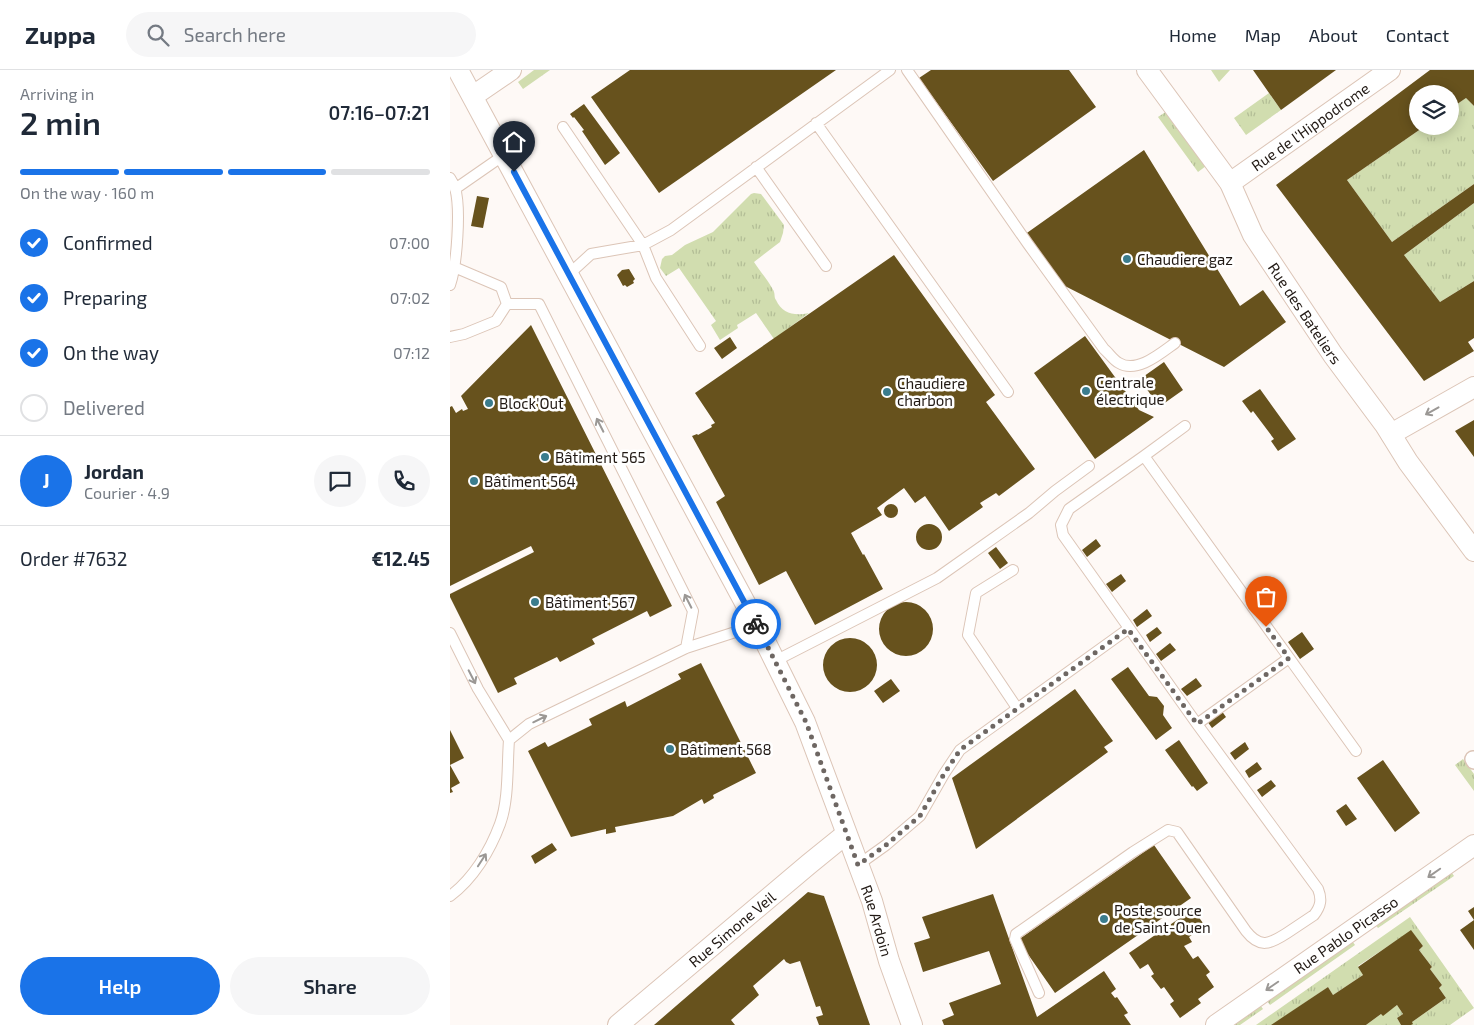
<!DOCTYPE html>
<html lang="en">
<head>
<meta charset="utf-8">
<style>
	:root { --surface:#fff; --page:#f6f6f7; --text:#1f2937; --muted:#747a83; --line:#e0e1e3; --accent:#1a73e8 }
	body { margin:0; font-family:"Exo 2",sans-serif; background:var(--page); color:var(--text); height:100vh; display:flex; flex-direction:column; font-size:19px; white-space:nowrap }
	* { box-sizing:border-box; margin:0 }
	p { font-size:16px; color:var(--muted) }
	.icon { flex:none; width:28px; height:28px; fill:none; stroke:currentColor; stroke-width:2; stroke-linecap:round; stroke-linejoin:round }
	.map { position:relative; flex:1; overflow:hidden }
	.details { display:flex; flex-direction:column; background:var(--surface); width:450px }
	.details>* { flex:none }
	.fabs { position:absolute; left:959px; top:15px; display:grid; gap:10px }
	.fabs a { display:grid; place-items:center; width:50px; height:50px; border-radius:50%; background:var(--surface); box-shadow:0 2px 12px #0003; font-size:25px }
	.pin { position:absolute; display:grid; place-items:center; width:42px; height:42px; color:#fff; margin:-51px -21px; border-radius:50% 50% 50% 0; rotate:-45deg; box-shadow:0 0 5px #0007 }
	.pin .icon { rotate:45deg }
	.courier { position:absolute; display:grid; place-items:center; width:50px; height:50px; margin:-25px; border:4px solid #1a73e8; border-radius:50%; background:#fff; color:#222; box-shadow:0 1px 6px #0007 }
	.overview em { font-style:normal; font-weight:600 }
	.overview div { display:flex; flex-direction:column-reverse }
	.overview { display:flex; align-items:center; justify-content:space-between; height:85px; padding:0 20px }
	h1 { font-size:32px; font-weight:600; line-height:38px }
	.bar { display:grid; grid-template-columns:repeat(4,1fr); gap:8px 5px; align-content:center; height:60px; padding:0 20px }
	.bar i { height:6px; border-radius:4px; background:var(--line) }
	.bar .on { background:var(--accent) }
	.bar p { grid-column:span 4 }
	.line { display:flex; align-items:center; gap:12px; padding:0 20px; border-top:1px solid var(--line) }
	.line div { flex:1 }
	.round { display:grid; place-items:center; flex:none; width:52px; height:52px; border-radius:26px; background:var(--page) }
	ol { padding:0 20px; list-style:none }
	li { display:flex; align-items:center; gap:15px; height:55px }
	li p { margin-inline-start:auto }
	li .icon { padding:5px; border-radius:50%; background:var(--accent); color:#fff; stroke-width:4 }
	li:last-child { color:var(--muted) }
	li i { width:28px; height:28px; border:2px solid var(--line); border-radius:50% }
	.cta { display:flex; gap:10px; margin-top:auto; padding:10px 20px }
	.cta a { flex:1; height:58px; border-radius:30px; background:var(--accent); color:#fff; font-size:20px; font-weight:600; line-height:58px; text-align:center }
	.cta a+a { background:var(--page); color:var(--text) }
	header { display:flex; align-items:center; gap:30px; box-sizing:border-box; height:70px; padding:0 25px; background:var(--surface); border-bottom:1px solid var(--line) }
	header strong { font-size:24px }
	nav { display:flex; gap:28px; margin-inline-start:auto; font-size:18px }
	.search { width:350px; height:45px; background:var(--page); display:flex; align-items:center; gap:12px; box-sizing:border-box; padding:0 18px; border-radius:28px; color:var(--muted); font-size:19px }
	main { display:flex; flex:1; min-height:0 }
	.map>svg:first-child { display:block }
	.grass { fill:url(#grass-tufts) }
	.building { fill:#67521d }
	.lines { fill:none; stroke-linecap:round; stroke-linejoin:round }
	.service-casing { stroke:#dcc5b7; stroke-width:12 }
	.pedestrian-casing { stroke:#dcc5b7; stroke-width:18 }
	.minor-casing { stroke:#dcc5b7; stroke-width:22 }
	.service { stroke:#fff; stroke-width:10 }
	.pedestrian { stroke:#fff; stroke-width:15 }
	.minor { stroke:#fff; stroke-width:20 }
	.oneway { stroke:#9b9895 }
	.done { stroke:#6e6763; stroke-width:5; stroke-dasharray:0 9 }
	.route { stroke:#1a73e8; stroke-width:6 }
	.poi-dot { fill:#3a7c8d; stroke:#fff; stroke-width:2 }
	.labels { text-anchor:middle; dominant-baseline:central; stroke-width:5; stroke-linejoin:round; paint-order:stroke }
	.street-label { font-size:15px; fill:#211914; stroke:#fff }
	.poi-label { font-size:15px; fill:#211914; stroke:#fff; text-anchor:start }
</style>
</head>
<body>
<header>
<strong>Zuppa</strong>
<div class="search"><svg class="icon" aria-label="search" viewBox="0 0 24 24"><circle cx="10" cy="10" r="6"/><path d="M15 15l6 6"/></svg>Search here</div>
<nav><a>Home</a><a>Map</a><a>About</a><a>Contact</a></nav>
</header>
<main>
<section class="details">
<div class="overview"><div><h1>2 min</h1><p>Arriving in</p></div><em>07:16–07:21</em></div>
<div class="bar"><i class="on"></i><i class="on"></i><i class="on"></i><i></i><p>On the way · 160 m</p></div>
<ol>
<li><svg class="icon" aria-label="check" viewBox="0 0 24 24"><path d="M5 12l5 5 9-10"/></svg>Confirmed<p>07:00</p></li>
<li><svg class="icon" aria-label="check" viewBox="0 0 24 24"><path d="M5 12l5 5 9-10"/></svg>Preparing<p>07:02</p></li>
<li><svg class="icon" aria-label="check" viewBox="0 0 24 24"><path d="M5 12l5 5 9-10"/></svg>On the way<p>07:12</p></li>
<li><i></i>Delivered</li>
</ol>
<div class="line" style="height:90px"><b class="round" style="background:var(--accent);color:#fff">J</b><div><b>Jordan</b><p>Courier · 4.9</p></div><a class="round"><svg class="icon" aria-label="chat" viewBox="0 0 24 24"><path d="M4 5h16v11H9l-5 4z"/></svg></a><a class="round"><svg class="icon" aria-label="phone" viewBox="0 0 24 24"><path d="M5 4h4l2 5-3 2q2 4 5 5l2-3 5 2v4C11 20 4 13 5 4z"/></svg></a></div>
<div class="line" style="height:65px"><div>Order #7632</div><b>€12.45</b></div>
<div class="cta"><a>Help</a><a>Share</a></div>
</section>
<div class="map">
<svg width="1024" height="955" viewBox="0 0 1024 955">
	<defs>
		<pattern id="grass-tufts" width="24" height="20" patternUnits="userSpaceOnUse" patternTransform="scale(1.25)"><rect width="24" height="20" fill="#d1ddaf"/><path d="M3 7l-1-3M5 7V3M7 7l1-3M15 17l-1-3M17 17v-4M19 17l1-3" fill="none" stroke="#b3bd96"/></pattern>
	</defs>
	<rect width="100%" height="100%" fill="#fef9f6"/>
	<path class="grass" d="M 84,0 L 100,0 L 73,19 L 68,12 Z
		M 761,0 L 780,0 L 769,12 Z
		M 819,23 L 831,40 L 796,65 L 784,48 Z
		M 1016,28 L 1024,36 L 1024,114 L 942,172 L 897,110 L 975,56 L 1000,56 L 1000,39 Z
		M 717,41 L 756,96 L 748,102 L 708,47 Z
		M 304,123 L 311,124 L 334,155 L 333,163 L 330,172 L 304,192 C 309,200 321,214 324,222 C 325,225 324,227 326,230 C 332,244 345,246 359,243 L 324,269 L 306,243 L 287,255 L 288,258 L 270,270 L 261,255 L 266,251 L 229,198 L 216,206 L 210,198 L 212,189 L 215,186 L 222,185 L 235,175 L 263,162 L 301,124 Z
		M 1024,133 L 1024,211 L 990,232 L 954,185 Z
		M 1013,689 L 1024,704 L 1024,721 L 1005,695 Z
		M 1000,800 L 1004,806 L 928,858 L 923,852 Z
		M 960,847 L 1024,938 L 1000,955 L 961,955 L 962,952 L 996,928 L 989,918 L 992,915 L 980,899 L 982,897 L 969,880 L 973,876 L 961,861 L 908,896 L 913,905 L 883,925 L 878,917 L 822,955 L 806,955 Z
		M 900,868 L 905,875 L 820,935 L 815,928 Z
		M 808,932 L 813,939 L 790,955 L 776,955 Z
		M 947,935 L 953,944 L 947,948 L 951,955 L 916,955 L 931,944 L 933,945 Z"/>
	<path class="building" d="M 180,0 L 386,0 L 209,123 L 141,27 Z
		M 481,0 L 619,0 L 646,37 L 543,111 L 469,8 Z
		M 803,0 L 886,0 L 831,40 Z
		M 980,0 L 1024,0 L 1024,36 L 1016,28 L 1000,39 L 1000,24 L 968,24 L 968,56 L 975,56 L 897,110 L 942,172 L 1024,114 L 1024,133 L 954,185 L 990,232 L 1024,211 L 1024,268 L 1018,272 L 1024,281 L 974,311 L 826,115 Z
		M 134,34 L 170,83 L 155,95 L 132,61 L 134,60 L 124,47 L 123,48 L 120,44 Z
		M 694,80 L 790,236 L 813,220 L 836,252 L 774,297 L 609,213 L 574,165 Z
		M 27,126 L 39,128 L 33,158 L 21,156 Z
		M 444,185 L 545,325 L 536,332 L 585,399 L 549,426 L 546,423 L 530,433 L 533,437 L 499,461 L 475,426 L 465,433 L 454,418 L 427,438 L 432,445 L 401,463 L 413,485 L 414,484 L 433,519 L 365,555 L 336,501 L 309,515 L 266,432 L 275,426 L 242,366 L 247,364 L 248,365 L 262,357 L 261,355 L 265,353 L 245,323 Z
		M 179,199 L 185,209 L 183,211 L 184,213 L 177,217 L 175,215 L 173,216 L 167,205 L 172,200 Z
		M 81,255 L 222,536 L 200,547 L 197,541 L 142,569 L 145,574 L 110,592 L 107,587 L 64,608 L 67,614 L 48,623 L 0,527 L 0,524 L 84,482 L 81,476 L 0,516 L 0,337 L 2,336 L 6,343 L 12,339 L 13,341 L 18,339 L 11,326 Z
		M 635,266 L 689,340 L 704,347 L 645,389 L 584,303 Z
		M 280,267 L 287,278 L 272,289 L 264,278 Z
		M 714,292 L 733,320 L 709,337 L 690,309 Z
		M 810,319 L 846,369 L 828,381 L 821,371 L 824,369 L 803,341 L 801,343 L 792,331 Z
		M 1024,350 L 1024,387 L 1005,361 Z
		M434 441a7 7 0 1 1 14 0a7 7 0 1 1-14 0Z
		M466 467a13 13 0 1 1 26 0a13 13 0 1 1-26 0Z
		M 646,469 L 651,476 L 637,487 L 632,480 Z
		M 546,477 L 558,493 L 550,499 L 538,483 Z
		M 671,504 L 676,511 L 662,522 L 656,514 Z
		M429 559a27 27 0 1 1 54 0a27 27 0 1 1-54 0Z
		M 697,539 L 702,546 L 687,557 L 683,550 Z
		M 707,557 L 712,563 L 700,572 L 696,565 Z
		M 852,562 L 864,579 L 850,589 L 838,572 Z
		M373 595a27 27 0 1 1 54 0a27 27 0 1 1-54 0Z
		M 720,573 L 726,580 L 711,591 L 706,584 Z
		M 251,593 L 306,703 L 263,725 L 264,728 L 254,734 L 252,729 L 223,746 L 165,757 L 166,762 L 156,764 L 156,759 L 121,767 L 78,681 L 95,672 L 98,677 L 142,655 L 139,649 L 175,631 L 177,637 L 231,609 L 228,604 Z
		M 678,597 L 699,626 L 707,627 L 714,636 L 713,645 L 722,658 L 706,670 L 661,609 Z
		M 746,608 L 752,616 L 737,626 L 731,619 Z
		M 441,609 L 450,621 L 433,633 L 424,621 Z
		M 625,619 L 663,671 L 654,677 L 658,682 L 526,779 L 502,708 Z
		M 771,640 L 776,647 L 762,658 L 757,651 Z
		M 0,660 L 14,688 L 0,695 Z
		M 729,670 L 758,713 L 747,721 L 743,716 L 742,717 L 715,680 Z
		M 795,672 L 799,679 L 785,690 L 780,683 Z
		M 933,690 L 970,743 L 945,762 L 907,708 Z
		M 807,692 L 812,699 L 799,708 L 795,701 Z
		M 0,695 L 10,713 L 1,718 L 3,722 L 0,723 Z
		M 821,710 L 826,716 L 812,727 L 807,720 Z
		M 896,734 L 907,749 L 896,756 L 886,741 Z
		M 102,773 L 107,780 L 85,794 L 81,786 Z
		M 704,775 L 741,828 L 605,923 L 568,870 Z
		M 358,822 L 374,826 L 420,955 L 369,955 L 366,947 L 373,945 L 370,936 L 366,937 L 350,891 L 340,894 L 336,892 L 334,889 L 303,916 L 309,925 L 281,950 L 285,955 L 204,955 Z
		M 543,824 L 587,947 L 654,901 L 666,919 L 661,923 L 665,928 L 667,927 L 678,943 L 674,945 L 681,955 L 494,955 L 492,950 L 504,945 L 499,933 L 551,914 L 539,881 L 473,902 L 464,873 L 480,868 L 472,847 Z
		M 1024,837 L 1024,880 L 1010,860 L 1024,850 L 1018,841 Z
		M 743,839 L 755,856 L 739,867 L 742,872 L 734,876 L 743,889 L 748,886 L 760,902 L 756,905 L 764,917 L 748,929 L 751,933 L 730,948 L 720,934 L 724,931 L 714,917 L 711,919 L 701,906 L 704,904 L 698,894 L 690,899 L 679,883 Z
		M 961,860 L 973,876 L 969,880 L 982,897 L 980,899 L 992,915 L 989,918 L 996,928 L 962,952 L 963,954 L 961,955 L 951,955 L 947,948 L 953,944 L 947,935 L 933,946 L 931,944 L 916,955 L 821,955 L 878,917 L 883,925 L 913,905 L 908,897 Z"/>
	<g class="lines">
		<g class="service-casing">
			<path id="service" d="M 457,0 L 578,174 L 654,279 C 659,283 663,290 669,293 C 687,304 711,283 725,273
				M 366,53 L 558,322
				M 113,57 L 193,175 L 206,208 L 250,276
				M 306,97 L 376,196
				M 0,108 C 2,111 4,115 5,118 C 11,138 7,195 0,215
				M 5,119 L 54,85
				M 118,205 L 141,184 L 193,175 L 221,160 L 440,0
				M 57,234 L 89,234 L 243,541 L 236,578
				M 0,267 L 14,264 L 46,251 L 57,234 L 51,217 L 4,197
				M 694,386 L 906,681
				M 563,500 L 526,523 L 518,565 L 567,638
				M 0,563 L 28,619 L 59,670
				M 325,591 L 487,508 L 579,443 L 605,421 L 639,396
				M 747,654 L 839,588
				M 408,795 L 436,775 L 470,746 L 494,704 L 510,680 L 678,559
				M 0,826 C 23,809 40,781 50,754 C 59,730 57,696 59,670 L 79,654 L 236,578 L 307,555
				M 589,923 L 565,869 L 566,864 L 683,782 L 718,760 L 727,762 L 796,861 C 810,879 820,874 837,863 C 846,857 855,851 864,845 C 871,836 872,829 868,819 L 747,654 L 613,465 L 611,455 L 619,439 L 694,386 L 735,356"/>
		</g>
		<g class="pedestrian-casing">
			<path id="pedestrian" d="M 1023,689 L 1024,691"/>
		</g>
		<g class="minor-casing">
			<g id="minor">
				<path id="s1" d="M 8,0 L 307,555 L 355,652 L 422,831 L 439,891 L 462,955"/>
				<path id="s2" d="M 697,0 L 780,113 L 803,165 L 883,285 L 935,355 L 958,392 L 1024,481"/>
				<path d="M 23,26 L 61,0"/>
				<path id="s3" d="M 780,113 L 940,0"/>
				<path d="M 941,364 L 1024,317"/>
				<path id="s4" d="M 168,955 L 359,794 L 396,764"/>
				<path id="s5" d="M 766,955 L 1024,775"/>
			</g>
		</g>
		<use href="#service" class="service"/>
		<use href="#pedestrian" class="pedestrian"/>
		<use href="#minor" class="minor"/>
	</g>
	<defs><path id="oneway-shaft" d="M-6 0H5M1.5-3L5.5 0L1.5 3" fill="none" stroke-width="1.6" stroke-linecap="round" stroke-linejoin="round" transform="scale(1.25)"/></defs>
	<g class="oneway">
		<use href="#oneway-shaft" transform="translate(982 341) rotate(151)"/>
		<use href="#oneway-shaft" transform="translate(150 355) rotate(-117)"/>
		<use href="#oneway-shaft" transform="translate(238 531) rotate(-117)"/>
		<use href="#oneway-shaft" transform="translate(22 607) rotate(63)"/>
		<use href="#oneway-shaft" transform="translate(90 649) rotate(-26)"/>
		<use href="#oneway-shaft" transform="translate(32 790) rotate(-57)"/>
		<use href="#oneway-shaft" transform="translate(984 803) rotate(145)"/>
		<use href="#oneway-shaft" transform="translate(822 916) rotate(145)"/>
	</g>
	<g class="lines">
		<path class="done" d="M 306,554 L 356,652 L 408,795 L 436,775 L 470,746 L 494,704 L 510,680 L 678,559 L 747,654 L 839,588 L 816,557"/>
		<path class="route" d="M 64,102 L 306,554"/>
	</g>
	<g class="poi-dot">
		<circle cx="677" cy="189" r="5"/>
		<circle cx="636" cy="321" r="5"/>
		<circle cx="437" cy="322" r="5"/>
		<circle cx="39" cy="333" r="5"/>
		<circle cx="95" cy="387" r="5"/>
		<circle cx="24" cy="411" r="5"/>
		<circle cx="85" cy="532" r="5"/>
		<circle cx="220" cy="679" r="5"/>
		<circle cx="654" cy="849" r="5"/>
	</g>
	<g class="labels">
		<g class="street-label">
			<text stroke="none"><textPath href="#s3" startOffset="98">Rue de l'Hippodrome</textPath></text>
			<text stroke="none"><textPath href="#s2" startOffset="291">Rue des Bateliers</textPath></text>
			<text stroke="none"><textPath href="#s1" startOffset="950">Rue Ardoin</textPath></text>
			<text stroke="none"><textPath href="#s4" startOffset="149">Rue Simone Veil</textPath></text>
			<text stroke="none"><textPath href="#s5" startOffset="158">Rue Pablo Picasso</textPath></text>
		</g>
		<g class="poi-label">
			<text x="687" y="189">Chaudiere gaz</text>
			<text x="646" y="312">Centrale<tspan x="646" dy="17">électrique</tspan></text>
			<text x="447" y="313">Chaudiere<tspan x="447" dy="17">charbon</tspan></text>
			<text x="49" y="333">Block'Out</text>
			<text x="105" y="387">Bâtiment 565</text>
			<text x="34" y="411">Bâtiment 564</text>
			<text x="95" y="532">Bâtiment 567</text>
			<text x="230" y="679">Bâtiment 568</text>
			<text x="664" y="840">Poste source<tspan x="664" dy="17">de Saint-Ouen</tspan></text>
		</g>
	</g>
</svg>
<div class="fabs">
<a><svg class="icon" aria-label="layers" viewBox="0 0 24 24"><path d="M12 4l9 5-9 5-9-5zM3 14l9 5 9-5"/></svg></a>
</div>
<div class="pin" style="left:816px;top:557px;background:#ea580c"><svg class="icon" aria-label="bag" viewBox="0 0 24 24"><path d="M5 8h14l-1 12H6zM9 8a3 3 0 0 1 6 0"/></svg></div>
<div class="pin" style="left:64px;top:102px;background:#1f2937"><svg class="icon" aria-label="home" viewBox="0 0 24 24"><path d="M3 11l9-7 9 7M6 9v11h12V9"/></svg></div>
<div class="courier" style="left:306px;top:554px"><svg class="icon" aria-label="bike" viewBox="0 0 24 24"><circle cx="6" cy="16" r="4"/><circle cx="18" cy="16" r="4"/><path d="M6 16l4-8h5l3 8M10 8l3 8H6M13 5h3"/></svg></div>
</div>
</main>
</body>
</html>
